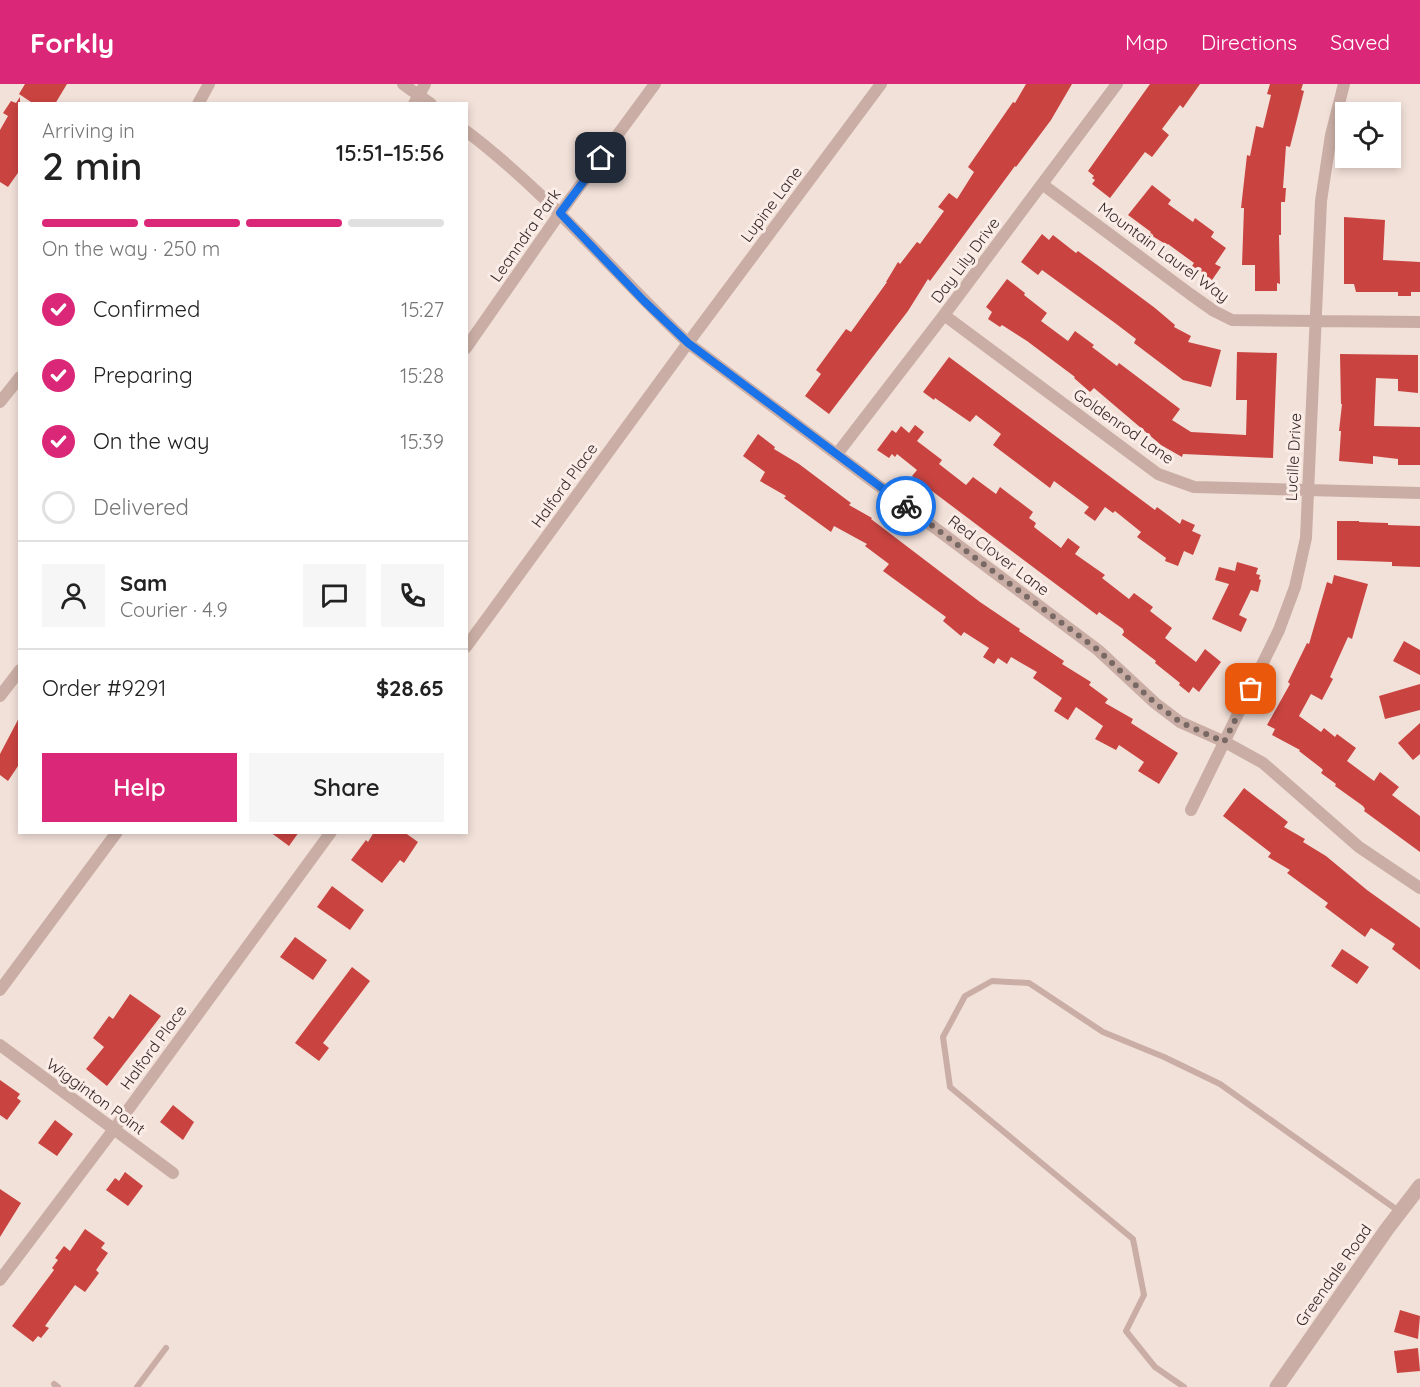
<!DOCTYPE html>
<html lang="en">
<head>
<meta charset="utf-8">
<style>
	:root { --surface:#fff; --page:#f6f6f6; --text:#222; --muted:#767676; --line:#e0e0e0; --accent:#db2777 }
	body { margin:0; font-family:Quicksand,sans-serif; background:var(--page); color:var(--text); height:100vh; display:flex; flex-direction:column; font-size:22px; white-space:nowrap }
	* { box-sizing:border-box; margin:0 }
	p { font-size:20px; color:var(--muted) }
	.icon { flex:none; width:33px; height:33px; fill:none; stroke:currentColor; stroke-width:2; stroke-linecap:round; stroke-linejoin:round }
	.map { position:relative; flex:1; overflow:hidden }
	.side { position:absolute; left:18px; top:18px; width:450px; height:732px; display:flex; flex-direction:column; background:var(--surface); border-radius:0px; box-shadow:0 3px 9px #0003 }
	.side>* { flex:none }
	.buttons { position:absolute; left:1335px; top:18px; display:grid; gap:12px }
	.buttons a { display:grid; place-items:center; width:66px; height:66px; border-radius:0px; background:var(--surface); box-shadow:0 3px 9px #0003; font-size:30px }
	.pin { position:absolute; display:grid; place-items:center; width:51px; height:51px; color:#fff; margin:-26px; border-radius:12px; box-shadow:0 3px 9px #0006 }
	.courier { position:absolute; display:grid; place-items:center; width:60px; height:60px; margin:-30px; border:4px solid #1a73e8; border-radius:50%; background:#fff; color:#222; box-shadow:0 2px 8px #0007 }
	.overview em { font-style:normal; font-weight:600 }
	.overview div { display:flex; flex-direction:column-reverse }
	.overview { display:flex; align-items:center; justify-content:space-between; height:102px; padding:0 24px }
	h1 { font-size:39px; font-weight:600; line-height:45px }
	.bar { display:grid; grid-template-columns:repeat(4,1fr); gap:9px 6px; align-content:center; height:72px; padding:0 24px }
	.bar i { height:8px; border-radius:4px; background:var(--line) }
	.bar .current { background:var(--accent) }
	.bar p { grid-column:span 4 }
	.line { display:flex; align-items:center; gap:15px; padding:0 24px; border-top:2px solid var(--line) }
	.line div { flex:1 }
	.round { display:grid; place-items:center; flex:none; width:63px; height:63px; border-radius:0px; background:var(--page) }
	ol { padding:0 24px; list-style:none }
	li { display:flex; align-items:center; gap:18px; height:66px }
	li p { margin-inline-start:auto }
	li .icon { padding:6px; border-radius:50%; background:var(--accent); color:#fff; stroke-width:4 }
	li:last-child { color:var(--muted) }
	li i { width:33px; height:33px; border:3px solid var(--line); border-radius:50% }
	.action { display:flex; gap:12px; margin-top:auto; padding:12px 24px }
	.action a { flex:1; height:69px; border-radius:0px; background:var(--accent); color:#fff; font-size:24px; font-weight:600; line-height:69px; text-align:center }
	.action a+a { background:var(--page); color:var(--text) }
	header { display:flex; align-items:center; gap:36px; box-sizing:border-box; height:84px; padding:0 30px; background:var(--accent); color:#fff }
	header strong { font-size:28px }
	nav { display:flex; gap:33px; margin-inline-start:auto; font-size:21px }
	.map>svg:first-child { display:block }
	.building { fill:#c94441 }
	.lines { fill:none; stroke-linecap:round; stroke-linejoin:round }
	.service { stroke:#caaea5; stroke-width:6 }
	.minor { stroke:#caaea5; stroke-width:12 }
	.tertiary { stroke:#caaea5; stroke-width:15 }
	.done { stroke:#786965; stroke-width:6; stroke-dasharray:0 10.8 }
	.route { stroke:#1a73e8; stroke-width:8 }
	.labels { text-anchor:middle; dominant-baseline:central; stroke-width:6; stroke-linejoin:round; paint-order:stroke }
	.street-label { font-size:16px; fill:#362827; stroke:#faece6 }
</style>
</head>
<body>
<header>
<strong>Forkly</strong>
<nav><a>Map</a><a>Directions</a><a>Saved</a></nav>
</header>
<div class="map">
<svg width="1420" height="1303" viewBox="0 0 1420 1303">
	<rect width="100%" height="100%" fill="#f2e1d9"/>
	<path class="building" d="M 25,0 L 67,0 L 55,20 L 34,20 L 19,10 Z
		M 1026,0 L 1072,0 L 1051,36 L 1016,83 L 1015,82 L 930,197 L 928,195 L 908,227 L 829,330 L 805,312 L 821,290 L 816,286 L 846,245 L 851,248 L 887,198 L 886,198 L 898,178 L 900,180 L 917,158 L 920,160 L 944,127 L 938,123 L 949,109 L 957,115 L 974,88 L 968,83 L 1013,18 L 1015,19 Z
		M 1150,0 L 1200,0 L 1183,24 L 1180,21 L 1162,45 L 1169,51 L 1152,73 L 1145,68 L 1110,114 L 1092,100 L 1095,96 L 1092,94 L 1094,92 L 1088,87 Z
		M 1270,0 L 1303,0 L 1301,6 L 1304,7 L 1290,63 L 1286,62 L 1283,104 L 1286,104 L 1285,118 L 1281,118 L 1281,151 L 1279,151 L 1280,200 L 1277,199 L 1277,207 L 1255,207 L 1255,181 L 1242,181 L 1244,124 L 1241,124 L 1247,71 L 1250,72 L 1256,42 L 1263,44 L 1271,11 L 1267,10 Z
		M 20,13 L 20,86 L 8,103 L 0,98 L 0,46 L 8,32 L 3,29 L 11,17 L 16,19 Z
		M 1152,101 L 1171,116 L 1168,120 L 1193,138 L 1195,134 L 1214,148 L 1211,153 L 1226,164 L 1215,180 L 1221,183 L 1212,196 L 1192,182 L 1194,179 L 1168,160 L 1167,161 L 1149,150 L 1151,148 L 1128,131 Z
		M 1344,133 L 1385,136 L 1383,176 L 1420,178 L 1420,208 L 1411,208 L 1411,212 L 1398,212 L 1398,208 L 1356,208 L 1354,200 L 1344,200 Z
		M 1042,150 L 1049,156 L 1053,151 L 1076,169 L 1078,167 L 1100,183 L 1155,224 L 1175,241 L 1174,243 L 1191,252 L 1188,258 L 1221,266 L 1211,303 L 1183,296 L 1134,259 L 1136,255 L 1115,239 L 1042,186 L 1038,191 L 1021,178 Z
		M 1007,195 L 1025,209 L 1024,211 L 1047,229 L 1041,237 L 1068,257 L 1075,247 L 1094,261 L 1092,263 L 1117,282 L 1119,279 L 1180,325 L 1172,336 L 1191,348 L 1246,351 L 1247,316 L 1236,316 L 1237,268 L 1277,269 L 1273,374 L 1183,370 L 1182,373 L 1161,361 L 1094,304 L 1090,308 L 1074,294 L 1075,293 L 1027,257 L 1002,241 L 1000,243 L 988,235 L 992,228 L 986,223 Z
		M 1340,270 L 1418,271 L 1418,309 L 1398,307 L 1398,295 L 1376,294 L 1374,342 L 1420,343 L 1420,381 L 1398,381 L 1398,375 L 1373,372 L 1373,380 L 1339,377 L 1341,347 L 1339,347 L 1342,320 L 1341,320 Z
		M 949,273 L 1155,426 L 1157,423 L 1180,440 L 1182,435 L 1195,441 L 1192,447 L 1201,451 L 1193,471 L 1184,467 L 1178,482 L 1165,477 L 1166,474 L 1137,453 L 1141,448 L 1115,427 L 1113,429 L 1105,423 L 1095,437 L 1084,429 L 1089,423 L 1054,397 L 1050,404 L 993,361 L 1001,350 L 976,331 L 970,338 L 935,314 L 934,316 L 923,308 Z
		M 915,341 L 924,348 L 917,357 L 942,376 L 939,380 L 966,401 L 973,393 L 996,410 L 1000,403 L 1033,428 L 1029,434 L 1036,439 L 1034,443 L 1061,464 L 1068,454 L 1080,463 L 1075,470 L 1105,491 L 1102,494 L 1129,515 L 1134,509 L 1153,523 L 1150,527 L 1172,544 L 1165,554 L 1196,578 L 1205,565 L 1221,578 L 1199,608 L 1193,603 L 1189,609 L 1179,601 L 1180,599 L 1155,579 L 1156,577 L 1122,551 L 1124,548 L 1123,545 L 1099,528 L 1097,531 L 912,392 L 917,386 L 897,370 L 895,373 L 892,370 L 889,374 L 877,366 L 892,346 L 896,349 L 901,342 L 909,349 Z
		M 758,350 L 775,363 L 774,365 L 799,380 L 851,419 L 849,421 L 872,434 L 871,435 L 980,518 L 1020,545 L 1019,547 L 1064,577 L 1062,580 L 1091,598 L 1089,601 L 1108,615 L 1105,619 L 1133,635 L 1131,639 L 1178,669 L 1159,700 L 1138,687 L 1144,678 L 1119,661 L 1116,666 L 1095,655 L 1103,642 L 1076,623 L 1068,636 L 1054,627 L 1062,614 L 1033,594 L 1037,588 L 1011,573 L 1007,580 L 998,574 L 994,580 L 983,573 L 989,564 L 964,548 L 961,552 L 943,537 L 946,533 L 883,487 L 889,480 L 865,462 L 867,460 L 834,442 L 831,448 L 784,414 L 786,412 L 760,397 L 765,388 L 743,372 Z
		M 1337,437 L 1359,437 L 1359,438 L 1388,439 L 1388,441 L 1420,442 L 1420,483 L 1392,482 L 1392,478 L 1337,476 Z
		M 1237,478 L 1258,484 L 1256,490 L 1260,491 L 1259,495 L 1261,496 L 1258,508 L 1251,506 L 1239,531 L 1247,535 L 1241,548 L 1212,535 L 1229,500 L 1215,496 L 1219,483 L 1235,487 Z
		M 1334,491 L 1368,500 L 1352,555 L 1348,553 L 1330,593 L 1333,595 L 1322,616 L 1311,610 L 1299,632 L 1321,648 L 1324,644 L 1335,653 L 1337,650 L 1356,664 L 1347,677 L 1374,697 L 1380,688 L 1399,703 L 1392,711 L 1420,732 L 1420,768 L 1364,727 L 1365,725 L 1363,722 L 1335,702 L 1336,700 L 1321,689 L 1323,686 L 1321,684 L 1299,667 L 1300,666 L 1272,651 L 1275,645 L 1267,641 L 1290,600 L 1288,598 L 1307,559 L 1309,560 L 1327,498 L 1332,500 Z
		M 1404,557 L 1420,566 L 1420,591 L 1393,577 Z
		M 1420,600 L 1420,626 L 1385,635 L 1379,612 Z
		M 20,632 L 20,679 L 8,697 L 0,691 L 0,670 Z
		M 1420,639 L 1420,670 L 1413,676 L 1398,659 Z
		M 1244,704 L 1288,738 L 1284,743 L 1305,755 L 1303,758 L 1326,772 L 1367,806 L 1420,844 L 1420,886 L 1392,865 L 1395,860 L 1371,844 L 1365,853 L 1325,823 L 1328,819 L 1287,789 L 1290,786 L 1268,773 L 1271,769 L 1223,732 Z
		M 270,748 L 299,748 L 289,762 Z
		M 374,748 L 404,748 L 418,758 L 404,779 L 400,776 L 382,799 L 351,776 L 366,756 L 368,758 Z
		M 332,802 L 364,826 L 350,846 L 317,823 Z
		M 295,853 L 327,876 L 313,896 L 280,873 Z
		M 1342,865 L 1369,883 L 1357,900 L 1331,882 Z
		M 352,883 L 370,897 L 323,959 L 329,964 L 319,977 L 295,959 Z
		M 130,910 L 161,932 L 107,1002 L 86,985 L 104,963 L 93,954 L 109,932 L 113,935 Z
		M 0,996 L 20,1010 L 17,1014 L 21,1017 L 7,1036 L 0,1031 Z
		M 173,1021 L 194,1038 L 183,1056 L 160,1038 Z
		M 55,1036 L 73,1050 L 57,1072 L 38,1059 Z
		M 125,1088 L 143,1102 L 128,1122 L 106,1106 L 115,1094 L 119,1097 Z
		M 0,1105 L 21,1119 L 0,1153 Z
		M 85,1145 L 105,1159 L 101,1164 L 108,1169 L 96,1186 L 99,1189 L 85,1208 L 75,1201 L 45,1242 L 49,1244 L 41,1254 L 38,1252 L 33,1258 L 12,1242 L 54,1186 L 52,1184 L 58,1176 L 55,1174 L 64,1162 L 70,1167 Z
		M 1400,1226 L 1420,1232 L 1418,1255 L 1394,1248 Z
		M 1418,1264 L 1420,1287 L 1397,1289 L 1394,1267 Z"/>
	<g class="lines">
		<path class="service" d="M 54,1300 L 58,1303
			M 137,1303 L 166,1264
			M 1184,1303 L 1155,1283 L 1126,1247 L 1144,1211 L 1133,1155 L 950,1003 L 943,953 L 965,912 L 992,897 L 1029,899 L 1103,948 L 1164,973 L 1220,1000 L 1400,1128"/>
		<path class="minor" d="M 403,0 L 431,20
			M 198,20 L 209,0
			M 414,20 L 425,0
			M 466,47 C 548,109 614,189 688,259 L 1098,566 L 1155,619 L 1180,638 L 1225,658 L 1263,679 L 1359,763 L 1420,804
			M 1042,100 L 1190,210 L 1214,227 L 1232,236 L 1420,238
			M 944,231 L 1158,390 L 1194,403 L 1420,409
			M 466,264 L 560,129 L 655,0
			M 0,318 L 20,293
			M 837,370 L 944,231 L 1117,0
			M 466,563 L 688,259 L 881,0
			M 0,612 L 20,586
			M 1191,726 L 1279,546 L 1295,503 L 1306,454 L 1321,117 L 1331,51 L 1344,0
			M 0,906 L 117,748
			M 0,961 L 173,1089
			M 0,1196 L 114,1045 L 331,748"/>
		<path class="tertiary" d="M 1277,1303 L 1387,1145 L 1420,1102"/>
	</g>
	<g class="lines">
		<path class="done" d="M 906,422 L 1098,566 L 1155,619 L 1180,638 L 1224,658 L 1251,605"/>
		<path class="route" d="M 601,74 L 560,129 L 644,217 L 688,259 L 906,422"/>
	</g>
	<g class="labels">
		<g class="street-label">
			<text transform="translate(771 120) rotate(-53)">Lupine Lane</text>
			<text transform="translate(525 151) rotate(-55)">Leanndra Park</text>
			<text transform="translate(1164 168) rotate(36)">Mountain Laurel Way</text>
			<text transform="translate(965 176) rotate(-53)">Day Lily Drive</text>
			<text transform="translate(1124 342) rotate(35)">Goldenrod Lane</text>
			<text transform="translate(1293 373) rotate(-87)">Lucille Drive</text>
			<text transform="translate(564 401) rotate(-54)">Halford Place</text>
			<text transform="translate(999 471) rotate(37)">Red Clover Lane</text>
			<text transform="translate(153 963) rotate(-54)">Halford Place</text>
			<text transform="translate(96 1012) rotate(36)">Wigginton Point</text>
			<text transform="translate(1333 1191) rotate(-55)">Greendale Road</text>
		</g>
	</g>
</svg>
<div class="buttons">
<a><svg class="icon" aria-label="locate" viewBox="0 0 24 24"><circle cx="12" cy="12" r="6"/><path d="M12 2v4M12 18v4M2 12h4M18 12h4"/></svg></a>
</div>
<div class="pin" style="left:1251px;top:605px;background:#ea580c"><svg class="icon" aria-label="bag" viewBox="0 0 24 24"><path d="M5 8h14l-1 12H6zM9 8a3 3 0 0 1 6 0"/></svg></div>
<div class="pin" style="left:601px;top:74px;background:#1f2937"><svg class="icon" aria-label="home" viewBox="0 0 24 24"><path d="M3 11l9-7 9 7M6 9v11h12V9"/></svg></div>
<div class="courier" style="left:906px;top:422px"><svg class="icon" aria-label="bike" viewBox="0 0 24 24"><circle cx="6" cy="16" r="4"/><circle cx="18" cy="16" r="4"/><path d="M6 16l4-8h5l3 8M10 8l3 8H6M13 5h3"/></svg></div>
<section class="side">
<div class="overview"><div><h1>2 min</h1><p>Arriving in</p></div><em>15:51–15:56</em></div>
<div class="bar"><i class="current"></i><i class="current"></i><i class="current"></i><i></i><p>On the way · 250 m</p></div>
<ol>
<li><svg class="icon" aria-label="check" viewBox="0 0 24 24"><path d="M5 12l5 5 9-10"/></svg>Confirmed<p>15:27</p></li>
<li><svg class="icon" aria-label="check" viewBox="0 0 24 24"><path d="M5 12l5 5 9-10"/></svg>Preparing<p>15:28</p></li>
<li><svg class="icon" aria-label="check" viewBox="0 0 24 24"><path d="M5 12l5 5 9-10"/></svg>On the way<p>15:39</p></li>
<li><i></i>Delivered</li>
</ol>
<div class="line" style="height:108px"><a class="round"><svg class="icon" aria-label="person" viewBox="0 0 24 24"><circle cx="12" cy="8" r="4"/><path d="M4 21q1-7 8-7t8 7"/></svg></a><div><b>Sam</b><p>Courier · 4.9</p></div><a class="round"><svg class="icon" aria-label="chat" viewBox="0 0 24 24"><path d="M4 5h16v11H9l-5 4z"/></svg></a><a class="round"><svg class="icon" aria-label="phone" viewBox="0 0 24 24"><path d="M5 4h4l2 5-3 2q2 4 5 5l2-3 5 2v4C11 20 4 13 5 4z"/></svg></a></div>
<div class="line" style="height:78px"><div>Order #9291</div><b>$28.65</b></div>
<div class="action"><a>Help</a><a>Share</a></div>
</section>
</div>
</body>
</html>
